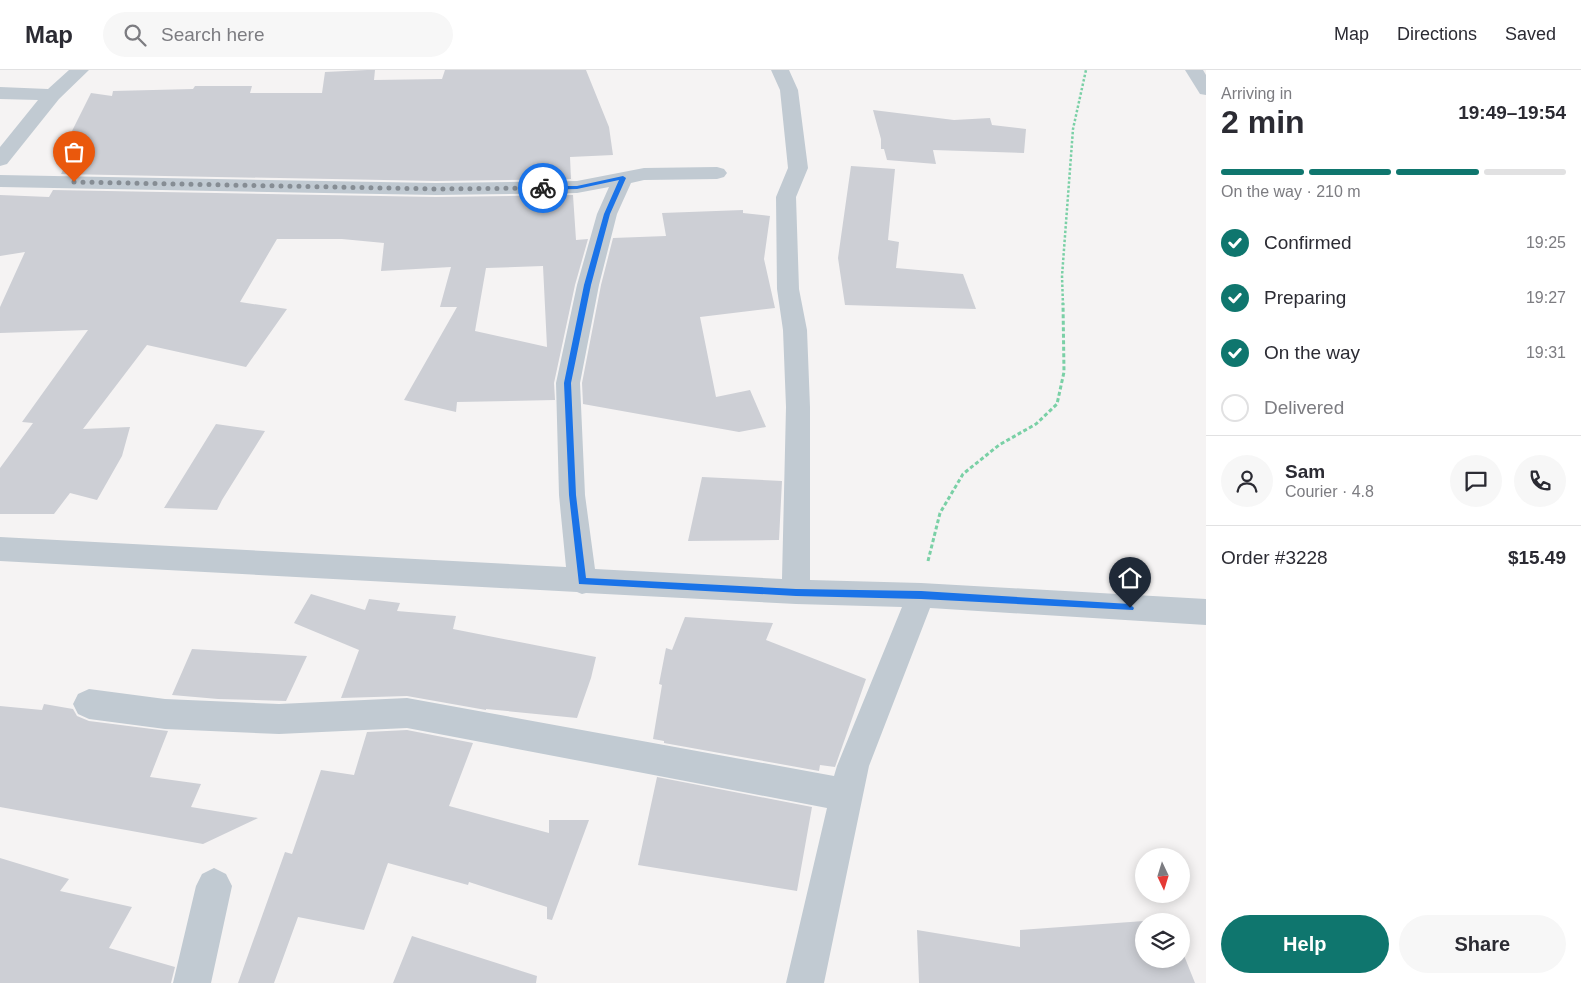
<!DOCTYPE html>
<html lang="en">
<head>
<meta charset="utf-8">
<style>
	:root { --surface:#fff; --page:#f7f7f7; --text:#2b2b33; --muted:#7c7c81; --line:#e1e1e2; --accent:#0f766e }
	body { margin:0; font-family:Helvetica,sans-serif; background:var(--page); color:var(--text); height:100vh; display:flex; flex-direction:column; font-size:19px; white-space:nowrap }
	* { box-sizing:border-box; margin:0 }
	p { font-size:16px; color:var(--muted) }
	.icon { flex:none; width:28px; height:28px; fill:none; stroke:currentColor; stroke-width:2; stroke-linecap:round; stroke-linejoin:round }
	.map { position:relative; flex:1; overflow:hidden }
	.details { display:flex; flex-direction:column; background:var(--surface); width:375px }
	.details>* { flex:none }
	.needle { width:32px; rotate:176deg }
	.buttons { position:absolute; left:1135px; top:778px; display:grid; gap:10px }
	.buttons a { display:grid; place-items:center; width:55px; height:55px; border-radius:50%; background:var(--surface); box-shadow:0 2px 12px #0003; font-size:25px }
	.pin { position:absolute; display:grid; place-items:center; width:42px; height:42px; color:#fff; margin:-51px -21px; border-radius:50% 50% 50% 0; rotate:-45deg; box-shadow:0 0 5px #0007 }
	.pin .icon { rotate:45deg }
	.courier { position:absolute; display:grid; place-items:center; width:50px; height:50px; margin:-25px; border:4px solid #1a73e8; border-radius:50%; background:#fff; color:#222; box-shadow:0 1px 6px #0007 }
	.headline em { font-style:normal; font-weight:600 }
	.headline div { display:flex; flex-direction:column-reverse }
	.headline { display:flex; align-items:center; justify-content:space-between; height:85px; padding:0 15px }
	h1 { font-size:32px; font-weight:600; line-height:38px }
	.bar { display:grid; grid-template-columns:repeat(4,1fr); gap:8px 5px; align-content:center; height:60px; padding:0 15px }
	.bar i { height:6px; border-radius:4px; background:var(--line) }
	.bar .current { background:var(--accent) }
	.bar p { grid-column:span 4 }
	.line { display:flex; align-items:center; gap:12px; padding:0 15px; border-top:1px solid var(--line) }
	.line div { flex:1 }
	.round { display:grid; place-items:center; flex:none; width:52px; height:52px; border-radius:26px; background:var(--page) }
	ol { padding:0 15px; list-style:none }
	li { display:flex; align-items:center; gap:15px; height:55px }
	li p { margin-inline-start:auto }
	li .icon { padding:5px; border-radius:50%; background:var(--accent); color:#fff; stroke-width:4 }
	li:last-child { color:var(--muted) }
	li i { width:28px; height:28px; border:2px solid var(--line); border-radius:50% }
	.button { display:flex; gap:10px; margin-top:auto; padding:10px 15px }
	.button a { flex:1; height:58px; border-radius:30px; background:var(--accent); color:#fff; font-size:20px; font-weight:600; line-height:58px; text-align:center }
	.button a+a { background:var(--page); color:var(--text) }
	header { display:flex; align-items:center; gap:30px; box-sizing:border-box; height:70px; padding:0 25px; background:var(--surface); border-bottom:1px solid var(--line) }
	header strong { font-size:24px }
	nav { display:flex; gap:28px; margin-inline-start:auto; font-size:18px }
	.search { width:350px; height:45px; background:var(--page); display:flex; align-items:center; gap:12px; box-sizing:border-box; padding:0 18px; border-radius:28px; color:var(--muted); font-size:19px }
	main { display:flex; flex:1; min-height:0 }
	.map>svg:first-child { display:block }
	.building { fill:#cdcfd5; fill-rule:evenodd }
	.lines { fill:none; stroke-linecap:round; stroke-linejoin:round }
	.path-far1 { stroke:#7ad0a6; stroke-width:2.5; stroke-dasharray:2.5 2; stroke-linecap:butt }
	.path { stroke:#7ad0a6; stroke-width:3; stroke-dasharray:4 2.5; stroke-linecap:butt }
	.minor { fill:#c1cad2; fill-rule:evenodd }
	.route { fill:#1a73e8 }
	.done { stroke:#868d94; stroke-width:5; stroke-dasharray:0 9 }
</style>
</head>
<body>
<header>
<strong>Map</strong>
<div class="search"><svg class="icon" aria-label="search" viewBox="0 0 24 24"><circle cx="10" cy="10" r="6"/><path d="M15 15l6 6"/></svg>Search here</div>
<nav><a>Map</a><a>Directions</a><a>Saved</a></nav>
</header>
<main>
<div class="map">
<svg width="1206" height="913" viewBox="0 0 1206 913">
	<rect width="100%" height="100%" fill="#f5f3f3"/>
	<path class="building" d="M 367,0 L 375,0 L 374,10 L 442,9 L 445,0 L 586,0 L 609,57 L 613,85 L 570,87 L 571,109 L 436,111 L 61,104 L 82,63 L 71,63 L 91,23 L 112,26 L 113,21 L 193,19 L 195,16 L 252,16 L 250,23 L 322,23 L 325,2 Z
		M 873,40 L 954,50 L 990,48 L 992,55 L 1026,59 L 1024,83 L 933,80 L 936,94 L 887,90 L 884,79 L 881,79 L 881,69 Z
		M 851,96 L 895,99 L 888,170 L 899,172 L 896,198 L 963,204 L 976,239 L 845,235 L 838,188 Z
		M 53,120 L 436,127 L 573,125 L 576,170 L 588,169 L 575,215 L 554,313 L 555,330 L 457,332 L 456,342 L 404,330 L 457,237 L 440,237 L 451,197 L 381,201 L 384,173 L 342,169 L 277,169 L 240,232 L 287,239 L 246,297 L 147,275 L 83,359 L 130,357 L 122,386 L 97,430 L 70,423 L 54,444 L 0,444 L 0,398 L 33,353 L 22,352 L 88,260 L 0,263 L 0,237 L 25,182 L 0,186 L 0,125 L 49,127 ZM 543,196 L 547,277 L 475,261 L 486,198 Z
		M 743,140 L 743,143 L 770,146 L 764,189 L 775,238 L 700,247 L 716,327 L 750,320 L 766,357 L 739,362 L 583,334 L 582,313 L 601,215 L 613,168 L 666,166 L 662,143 Z
		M 216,354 L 265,361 L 222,430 L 217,440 L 164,438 Z
		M 702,407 L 782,411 L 779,470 L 688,471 Z
		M 311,524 L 365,540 L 369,529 L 400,533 L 397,541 L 456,546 L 453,559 L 596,587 L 591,608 L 577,648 L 486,639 L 486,640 L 407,626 L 341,628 L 359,580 L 294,553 Z
		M 685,547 L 773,553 L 766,570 L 866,609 L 835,697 L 820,695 L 819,701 L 664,673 L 664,671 L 653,669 L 662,615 L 659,614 L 666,578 L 672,580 Z
		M 192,579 L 307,586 L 286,631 L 218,629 L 172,625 Z
		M 44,634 L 73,639 L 77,646 L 89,651 L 168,661 L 150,707 L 201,714 L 191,737 L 258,748 L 203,774 L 0,737 L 0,636 L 42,640 Z
		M 407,660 L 473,673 L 449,736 L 549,763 L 549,750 L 589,750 L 552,850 L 547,849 L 547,837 L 469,812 L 468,815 L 388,793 L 364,860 L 298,847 L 274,913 L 238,913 L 285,782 L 292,784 L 321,700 L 354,705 L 367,662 Z
		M 657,707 L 812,737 L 797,821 L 638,795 Z
		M 0,788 L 69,809 L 60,821 L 132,837 L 109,878 L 175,897 L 171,913 L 0,913 Z
		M 1144,851 L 1144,889 L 1181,889 L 1181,878 L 1195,913 L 919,913 L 917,860 L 1020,877 L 1020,860 Z
		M 412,866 L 537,906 L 536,913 L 393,913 Z"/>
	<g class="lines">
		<path class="path-far1" d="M 1063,235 L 1062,206 L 1073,59 L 1086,0"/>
		<path class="path" d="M 928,491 L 940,443 L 963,404 L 999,375 L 1036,354 L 1057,334 L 1064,302 L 1063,233"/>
		<path class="minor" d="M 69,0 L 89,0 L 59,29 L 7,94 L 0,96 L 0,77 L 38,30 L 0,29 L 0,17 L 48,19 Z
			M 771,0 L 789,0 L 798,20 L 808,98 L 796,127 L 799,219 L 807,260 L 810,337 L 810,510 L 921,513 L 1206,529 L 1206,555 L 930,538 L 869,696 L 824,913 L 786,913 L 827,738 L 407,658 L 279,664 L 165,659 L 89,649 L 78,644 L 73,634 L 78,624 L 89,619 L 165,629 L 279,634 L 407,628 L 834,706 L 837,696 L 902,537 L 796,534 L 586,523 L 582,524 L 577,522 L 0,491 L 0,467 L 566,497 L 559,425 L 556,313 L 577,215 L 597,144 L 609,117 L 577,123 L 436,125 L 0,117 L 0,105 L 436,113 L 577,111 L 644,98 L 717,97 L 724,99 L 727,103 L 724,107 L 717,109 L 644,110 L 631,113 L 617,144 L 599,215 L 580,313 L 585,425 L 595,499 L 782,509 L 786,337 L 783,260 L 777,219 L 776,127 L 788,98 L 780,20 Z
			M 1185,0 L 1203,0 L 1206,5 L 1206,25 L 1200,24 Z
			M 214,798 L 226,804 L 232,816 L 211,913 L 173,913 L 196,816 L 202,804 Z"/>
	</g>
	<path class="route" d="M 623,106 L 626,108 L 610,144 L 591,215 L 571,313 L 576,425 L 586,508 L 796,519 L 921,521 L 1130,534 L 1134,538 L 1133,540 L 921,529 L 796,526 L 579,514 L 569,425 L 564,313 L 584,215 L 604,144 L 619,110 L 577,119 L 543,120 L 540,118 L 543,116 L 577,116 Z"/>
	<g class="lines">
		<path class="done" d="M 74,112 L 436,119 L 543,118"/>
	</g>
</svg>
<div class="buttons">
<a><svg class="needle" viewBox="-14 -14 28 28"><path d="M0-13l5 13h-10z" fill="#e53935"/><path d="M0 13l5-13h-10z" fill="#7c7c81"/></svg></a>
<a><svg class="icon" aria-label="layers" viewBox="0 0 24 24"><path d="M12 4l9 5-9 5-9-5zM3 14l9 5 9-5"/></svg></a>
</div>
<div class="pin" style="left:74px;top:112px;background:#ea580c"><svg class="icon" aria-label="bag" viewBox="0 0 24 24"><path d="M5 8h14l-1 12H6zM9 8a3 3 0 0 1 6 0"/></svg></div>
<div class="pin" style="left:1130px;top:538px;background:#1f2937"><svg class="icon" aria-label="home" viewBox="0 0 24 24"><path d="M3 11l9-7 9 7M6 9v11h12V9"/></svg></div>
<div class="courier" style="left:543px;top:118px"><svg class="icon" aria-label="bike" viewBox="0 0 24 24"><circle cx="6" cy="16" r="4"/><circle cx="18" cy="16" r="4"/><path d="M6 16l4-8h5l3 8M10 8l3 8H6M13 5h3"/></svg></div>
</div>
<section class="details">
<div class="headline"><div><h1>2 min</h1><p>Arriving in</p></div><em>19:49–19:54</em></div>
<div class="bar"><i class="current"></i><i class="current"></i><i class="current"></i><i></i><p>On the way · 210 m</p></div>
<ol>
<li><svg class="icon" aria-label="check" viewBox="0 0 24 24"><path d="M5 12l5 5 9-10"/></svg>Confirmed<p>19:25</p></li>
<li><svg class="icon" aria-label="check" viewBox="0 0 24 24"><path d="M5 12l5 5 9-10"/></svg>Preparing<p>19:27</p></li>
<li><svg class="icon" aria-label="check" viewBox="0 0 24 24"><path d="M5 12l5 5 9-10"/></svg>On the way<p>19:31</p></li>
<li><i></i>Delivered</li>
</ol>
<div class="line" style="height:90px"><a class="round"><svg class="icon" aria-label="person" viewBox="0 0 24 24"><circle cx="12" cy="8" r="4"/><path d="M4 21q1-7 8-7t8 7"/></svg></a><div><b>Sam</b><p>Courier · 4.8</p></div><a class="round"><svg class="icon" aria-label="chat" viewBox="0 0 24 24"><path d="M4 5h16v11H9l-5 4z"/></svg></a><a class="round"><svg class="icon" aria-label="phone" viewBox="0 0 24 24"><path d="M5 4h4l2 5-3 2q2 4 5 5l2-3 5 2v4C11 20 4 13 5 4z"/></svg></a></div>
<div class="line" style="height:65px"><div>Order #3228</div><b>$15.49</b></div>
<div class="button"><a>Help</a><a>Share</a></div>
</section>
</main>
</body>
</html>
